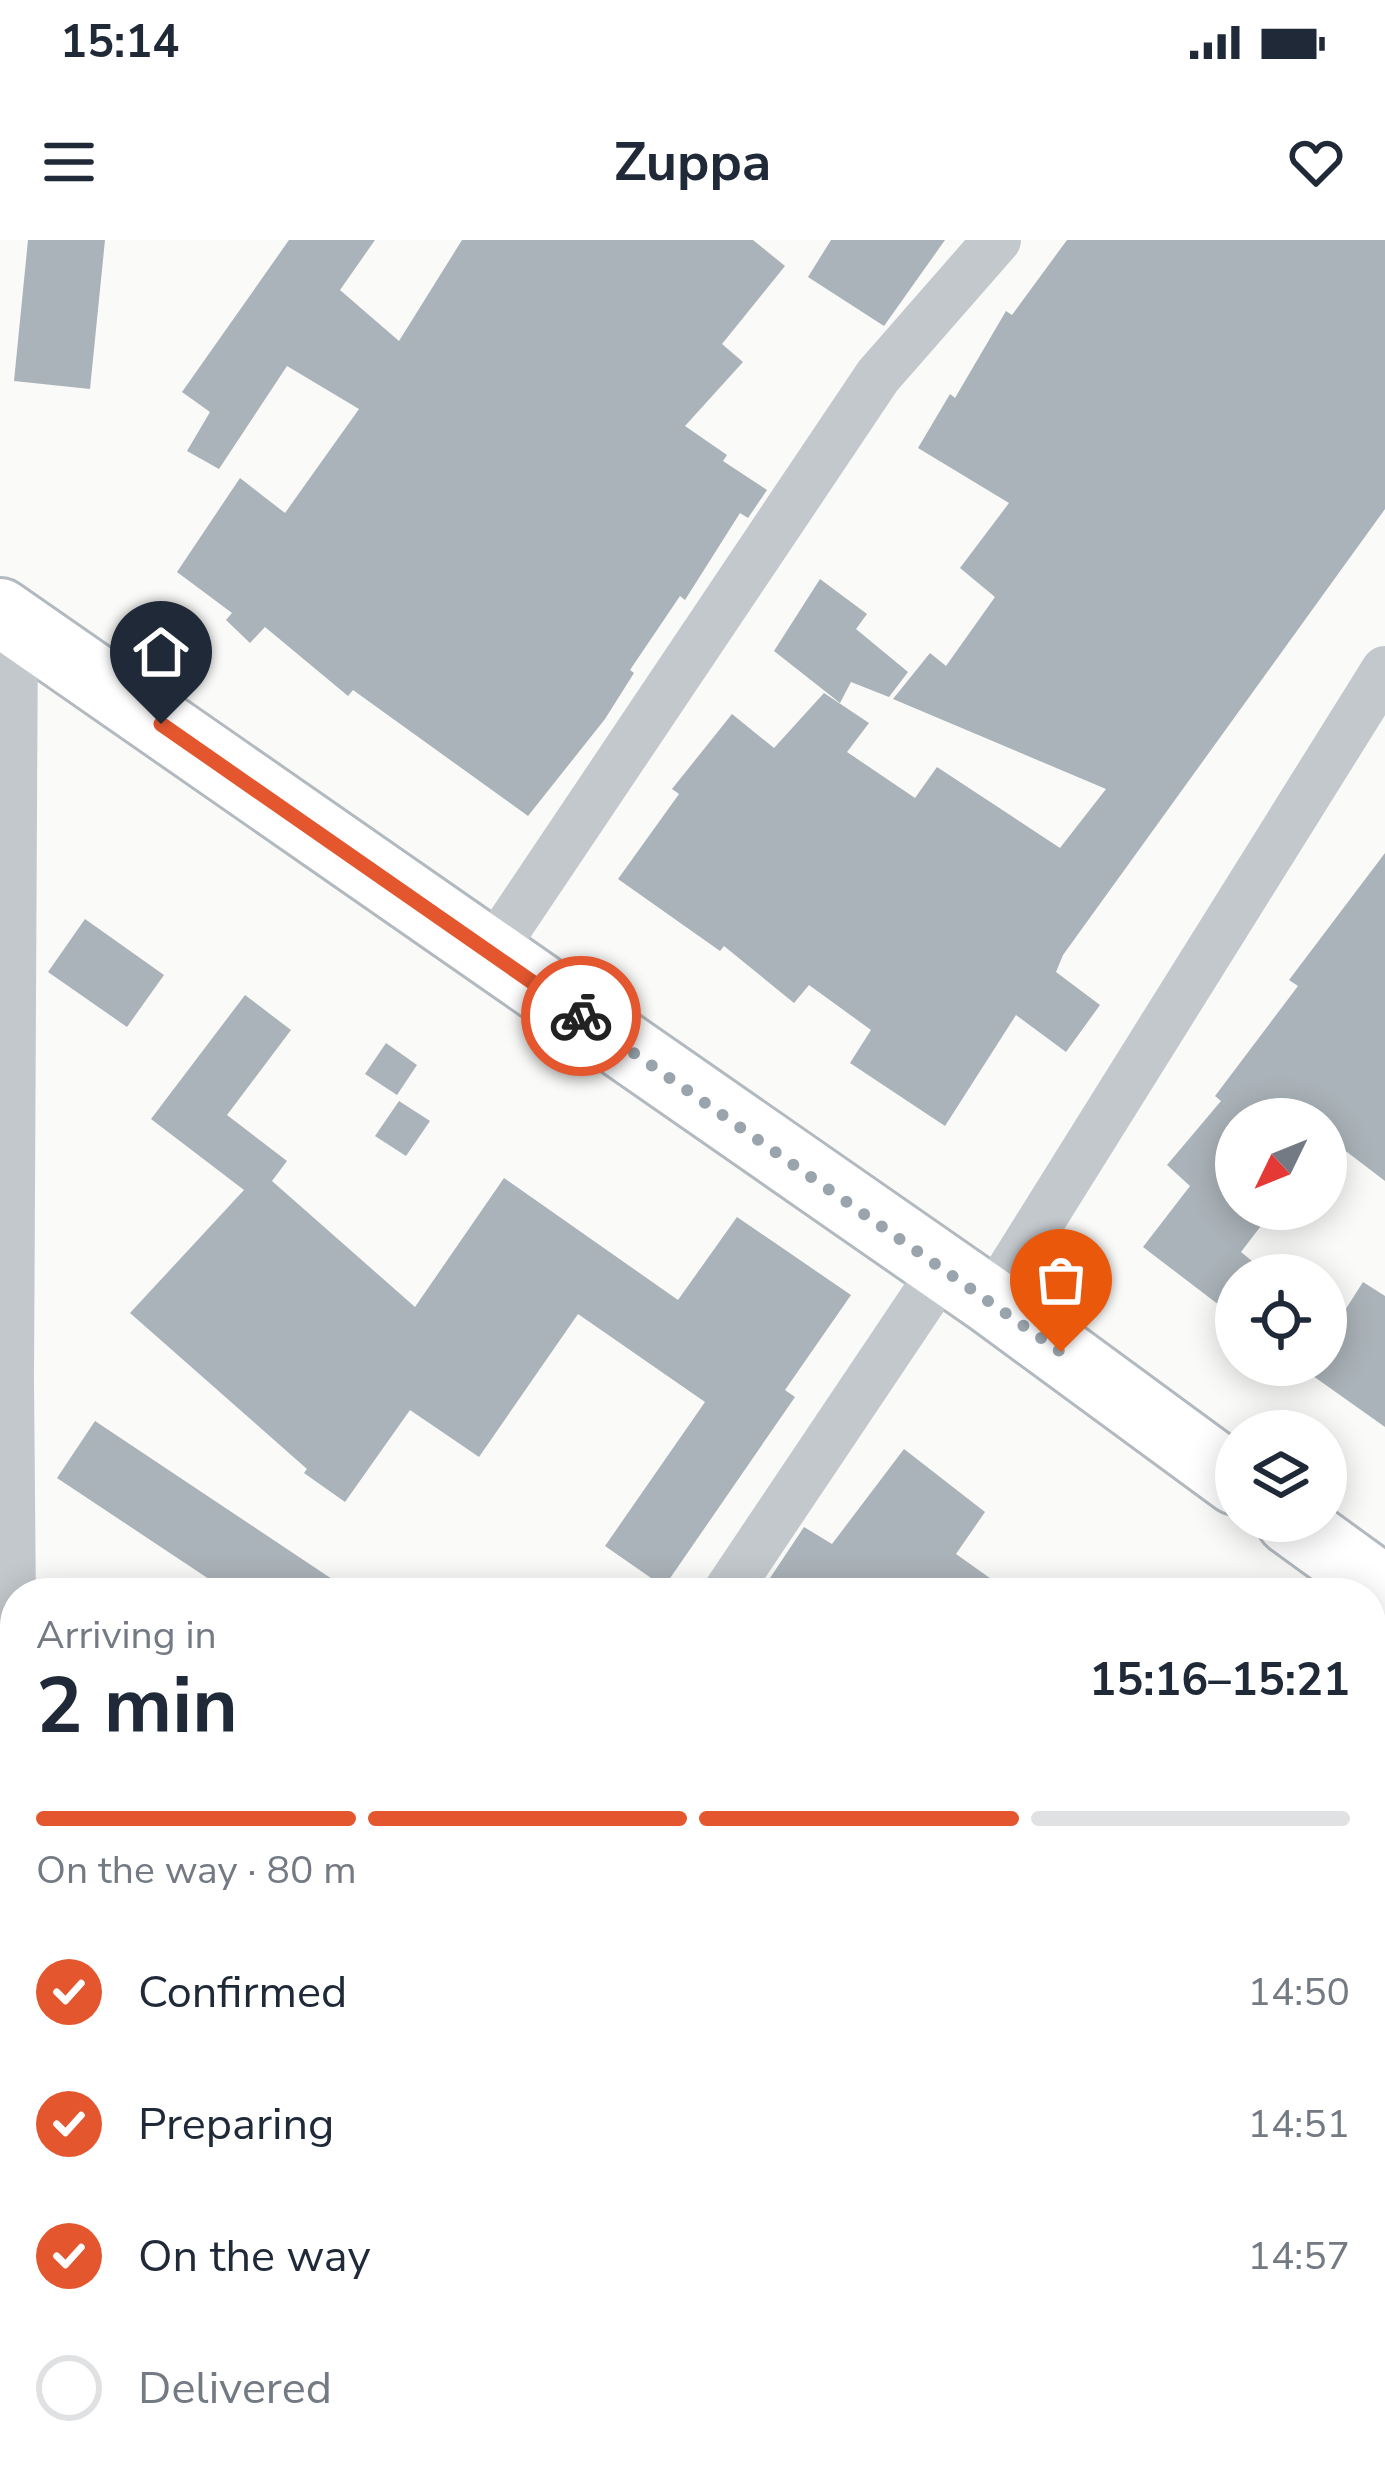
<!DOCTYPE html>
<html lang="en">
<head>
<meta charset="utf-8">
<style>
	:root { --surface:#fff; --page:#f6f6f7; --text:#1f2937; --muted:#747a83; --line:#e0e1e3; --accent:#e4572e }
	body { margin:0; font-family:"Nunito Sans",sans-serif; background:var(--page); color:var(--text); height:100vh; display:flex; flex-direction:column; font-size:45px; white-space:nowrap }
	* { box-sizing:border-box; margin:0 }
	p { font-size:39px; color:var(--muted) }
	.icon { flex:none; width:66px; height:66px; fill:none; stroke:currentColor; stroke-width:2; stroke-linecap:round; stroke-linejoin:round }
	.map { position:relative; flex:1; overflow:hidden }
	.details { position:absolute; left:0px; top:1338px; width:1386px; height:900px; display:flex; flex-direction:column; background:var(--surface); border-radius:48px 48px 0 0; box-shadow:0 6px 30px #0003 }
	.details>* { flex:none }
	.needle { width:78px; rotate:227deg }
	.tools { position:absolute; left:1215px; top:858px; display:grid; gap:24px }
	.tools a { display:grid; place-items:center; width:132px; height:132px; border-radius:50%; background:var(--surface); box-shadow:0 6px 30px #0003; font-size:60px }
	.pin { position:absolute; display:grid; place-items:center; width:102px; height:102px; color:#fff; margin:-123px -51px; border-radius:50% 50% 50% 0; rotate:-45deg; box-shadow:0 0 12px #0007 }
	.pin .icon { rotate:45deg }
	.courier { position:absolute; display:grid; place-items:center; width:120px; height:120px; margin:-60px; border:9px solid #e4572e; border-radius:50%; background:#fff; color:#222; box-shadow:0 3px 15px #0007 }
	.summary em { font-style:normal; font-weight:700 }
	.summary div { display:flex; flex-direction:column-reverse }
	.summary { display:flex; align-items:center; justify-content:space-between; height:204px; padding:0 36px }
	h1 { font-size:78px; font-weight:700; line-height:90px }
	.bar { display:grid; grid-template-columns:repeat(4,1fr); gap:18px 12px; align-content:center; height:144px; padding:0 36px }
	.bar i { height:15px; border-radius:9px; background:var(--line) }
	.bar .selected { background:var(--accent) }
	.bar p { grid-column:span 4 }
	ol { padding:0 36px; list-style:none }
	li { display:flex; align-items:center; gap:36px; height:132px }
	li p { margin-inline-start:auto }
	li .icon { padding:12px; border-radius:50%; background:var(--accent); color:#fff; stroke-width:4 }
	li:last-child { color:var(--muted) }
	li i { width:66px; height:66px; border:6px solid var(--line); border-radius:50% }
	.status { display:flex; justify-content:space-between; align-items:center; height:84px; padding:0 60px; background:var(--surface); direction:ltr }
	.status svg { height:33px; fill:currentColor }
	header { display:flex; justify-content:space-between; align-items:center; height:156px; padding:0 36px; background:var(--surface); font-size:54px; font-weight:700 }
	.map>svg:first-child { display:block }
	.building { fill:#aab3b9 }
	.lines { fill:none; stroke-linecap:round; stroke-linejoin:round }
	.secondary-casing { stroke:#b3babf; stroke-width:72 }
	.minor { stroke:#c3c8cc; stroke-width:48 }
	.secondary { stroke:#fff; stroke-width:66 }
	.done { stroke:#99a4ac; stroke-width:12; stroke-dasharray:0 21.6 }
	.route { stroke:#e4572e; stroke-width:15 }
</style>
</head>
<body>
<div class="status"><b>15:14</b><svg viewBox="0 0 49 12"><path d="M0 12V9h3v3zM5 12V6h3v6zM10 12V3h3v9zM15 12V0h3v12zM26 1h20v11H26zM47 4h2v5h-2z"/></svg></div>
<header><svg class="icon" aria-label="menu" viewBox="0 0 24 24"><path d="M4 6h16M4 12h16M4 18h16"/></svg>Zuppa<svg class="icon" aria-label="heart" viewBox="0 0 24 24"><path d="M12 20l-8-8c-3-5 5-10 8-4 3-6 11-1 8 4z"/></svg></header>
<div class="map">
<svg width="1385" height="2238" viewBox="0 0 1385 2238">
	<rect width="100%" height="100%" fill="#fafaf8"/>
	<path class="building" d="M 28,0 L 105,0 L 90,149 L 14,141 Z
		M 289,0 L 375,0 L 340,50 L 399,101 L 462,0 L 753,0 L 785,26 L 722,104 L 743,122 L 685,186 L 727,215 L 723,221 L 767,250 L 748,278 L 740,273 L 685,360 L 680,356 L 630,430 L 634,433 L 605,479 L 528,576 L 353,450 L 348,456 L 265,387 L 250,403 L 226,380 L 232,373 L 177,332 L 240,238 L 285,273 L 359,169 L 287,126 L 219,229 L 187,211 L 210,172 L 182,152 Z
		M 831,0 L 945,0 L 884,86 L 808,37 Z
		M 1067,0 L 1385,0 L 1385,269 L 1063,715 L 1056,732 L 1100,765 L 1066,812 L 1016,775 L 945,886 L 850,823 L 871,790 L 809,745 L 794,763 L 724,706 L 720,711 L 618,639 L 679,554 L 672,549 L 732,474 L 774,508 L 824,453 L 869,483 L 847,512 L 915,558 L 937,527 L 1060,608 L 1106,549 L 893,459 L 930,413 L 946,426 L 995,357 L 960,328 L 1009,263 L 918,208 L 950,154 L 955,158 L 1006,71 L 1012,75 Z
		M 820,339 L 867,374 L 856,389 L 908,432 L 889,457 L 851,442 L 840,463 L 774,411 Z
		M 1385,613 L 1385,941 L 1326,896 L 1326,879 L 1304,879 L 1292,870 L 1285,879 L 1236,879 L 1236,969 L 1274,969 L 1241,1012 L 1269,1035 L 1236,1035 L 1236,1078 L 1143,1007 L 1190,946 L 1167,925 L 1221,861 L 1215,856 L 1298,746 L 1289,740 Z
		M 85,679 L 164,735 L 127,787 L 48,732 Z
		M 245,755 L 291,790 L 227,875 L 287,921 L 272,941 L 415,1067 L 504,938 L 678,1060 L 737,977 L 851,1055 L 785,1150 L 795,1157 L 664,1347 L 605,1306 L 705,1162 L 578,1074 L 479,1217 L 410,1170 L 345,1262 L 304,1233 L 307,1229 L 130,1073 L 244,950 L 151,879 Z
		M 386,803 L 417,825 L 397,855 L 365,834 Z
		M 399,861 L 430,881 L 406,916 L 375,896 Z
		M 1363,1042 L 1385,1056 L 1385,1187 L 1306,1131 L 1310,1125 L 1326,1125 L 1326,1100 Z
		M 95,1181 L 326,1335 L 354,1353 L 230,1353 L 57,1238 Z
		M 904,1209 L 985,1272 L 956,1314 L 1011,1353 L 760,1353 L 804,1287 L 832,1304 Z"/>
	<g class="lines">
		<g class="secondary-casing">
			<path id="secondary" d="M 0,372 L 991,1061 L 1236,1241
				M 1290,1281 L 1385,1350"/>
		</g>
		<path class="minor" d="M 491,713 L 878,136 L 997,0
			M 991,1061 L 1385,430
			M 0,1139 L 10,1139 L 14,382
			M 10,1139 L 15,1715
			M 726,1353 L 944,1028
			M 1371,1674 L 1385,1672
			M 1371,1731 L 1385,1729
			M 0,1821 L 15,1819
			M 0,1878 L 15,1876
			M 758,2223 L 780,2238
			M 605,2238 L 613,2223"/>
		<use href="#secondary" class="secondary"/>
	</g>
	<g class="lines">
		<path class="done" d="M 581,776 L 1061,1112"/>
		<path class="route" d="M 161,484 L 581,776"/>
	</g>
</svg>
<div class="tools">
<a><svg class="needle" viewBox="-14 -14 28 28"><path d="M0-13l5 13h-10z" fill="#e53935"/><path d="M0 13l5-13h-10z" fill="#747a83"/></svg></a>
<a><svg class="icon" aria-label="locate" viewBox="0 0 24 24"><circle cx="12" cy="12" r="6"/><path d="M12 2v4M12 18v4M2 12h4M18 12h4"/></svg></a>
<a><svg class="icon" aria-label="layers" viewBox="0 0 24 24"><path d="M12 4l9 5-9 5-9-5zM3 14l9 5 9-5"/></svg></a>
</div>
<div class="pin" style="left:1061px;top:1112px;background:#ea580c"><svg class="icon" aria-label="bag" viewBox="0 0 24 24"><path d="M5 8h14l-1 12H6zM9 8a3 3 0 0 1 6 0"/></svg></div>
<div class="pin" style="left:161px;top:484px;background:#1f2937"><svg class="icon" aria-label="home" viewBox="0 0 24 24"><path d="M3 11l9-7 9 7M6 9v11h12V9"/></svg></div>
<div class="courier" style="left:581px;top:776px"><svg class="icon" aria-label="bike" viewBox="0 0 24 24"><circle cx="6" cy="16" r="4"/><circle cx="18" cy="16" r="4"/><path d="M6 16l4-8h5l3 8M10 8l3 8H6M13 5h3"/></svg></div>
<section class="details">
<div class="summary"><div><h1>2 min</h1><p>Arriving in</p></div><em>15:16–15:21</em></div>
<div class="bar"><i class="selected"></i><i class="selected"></i><i class="selected"></i><i></i><p>On the way · 80 m</p></div>
<ol>
<li><svg class="icon" aria-label="check" viewBox="0 0 24 24"><path d="M5 12l5 5 9-10"/></svg>Confirmed<p>14:50</p></li>
<li><svg class="icon" aria-label="check" viewBox="0 0 24 24"><path d="M5 12l5 5 9-10"/></svg>Preparing<p>14:51</p></li>
<li><svg class="icon" aria-label="check" viewBox="0 0 24 24"><path d="M5 12l5 5 9-10"/></svg>On the way<p>14:57</p></li>
<li><i></i>Delivered</li>
</ol>
</section>
</div>
</body>
</html>
